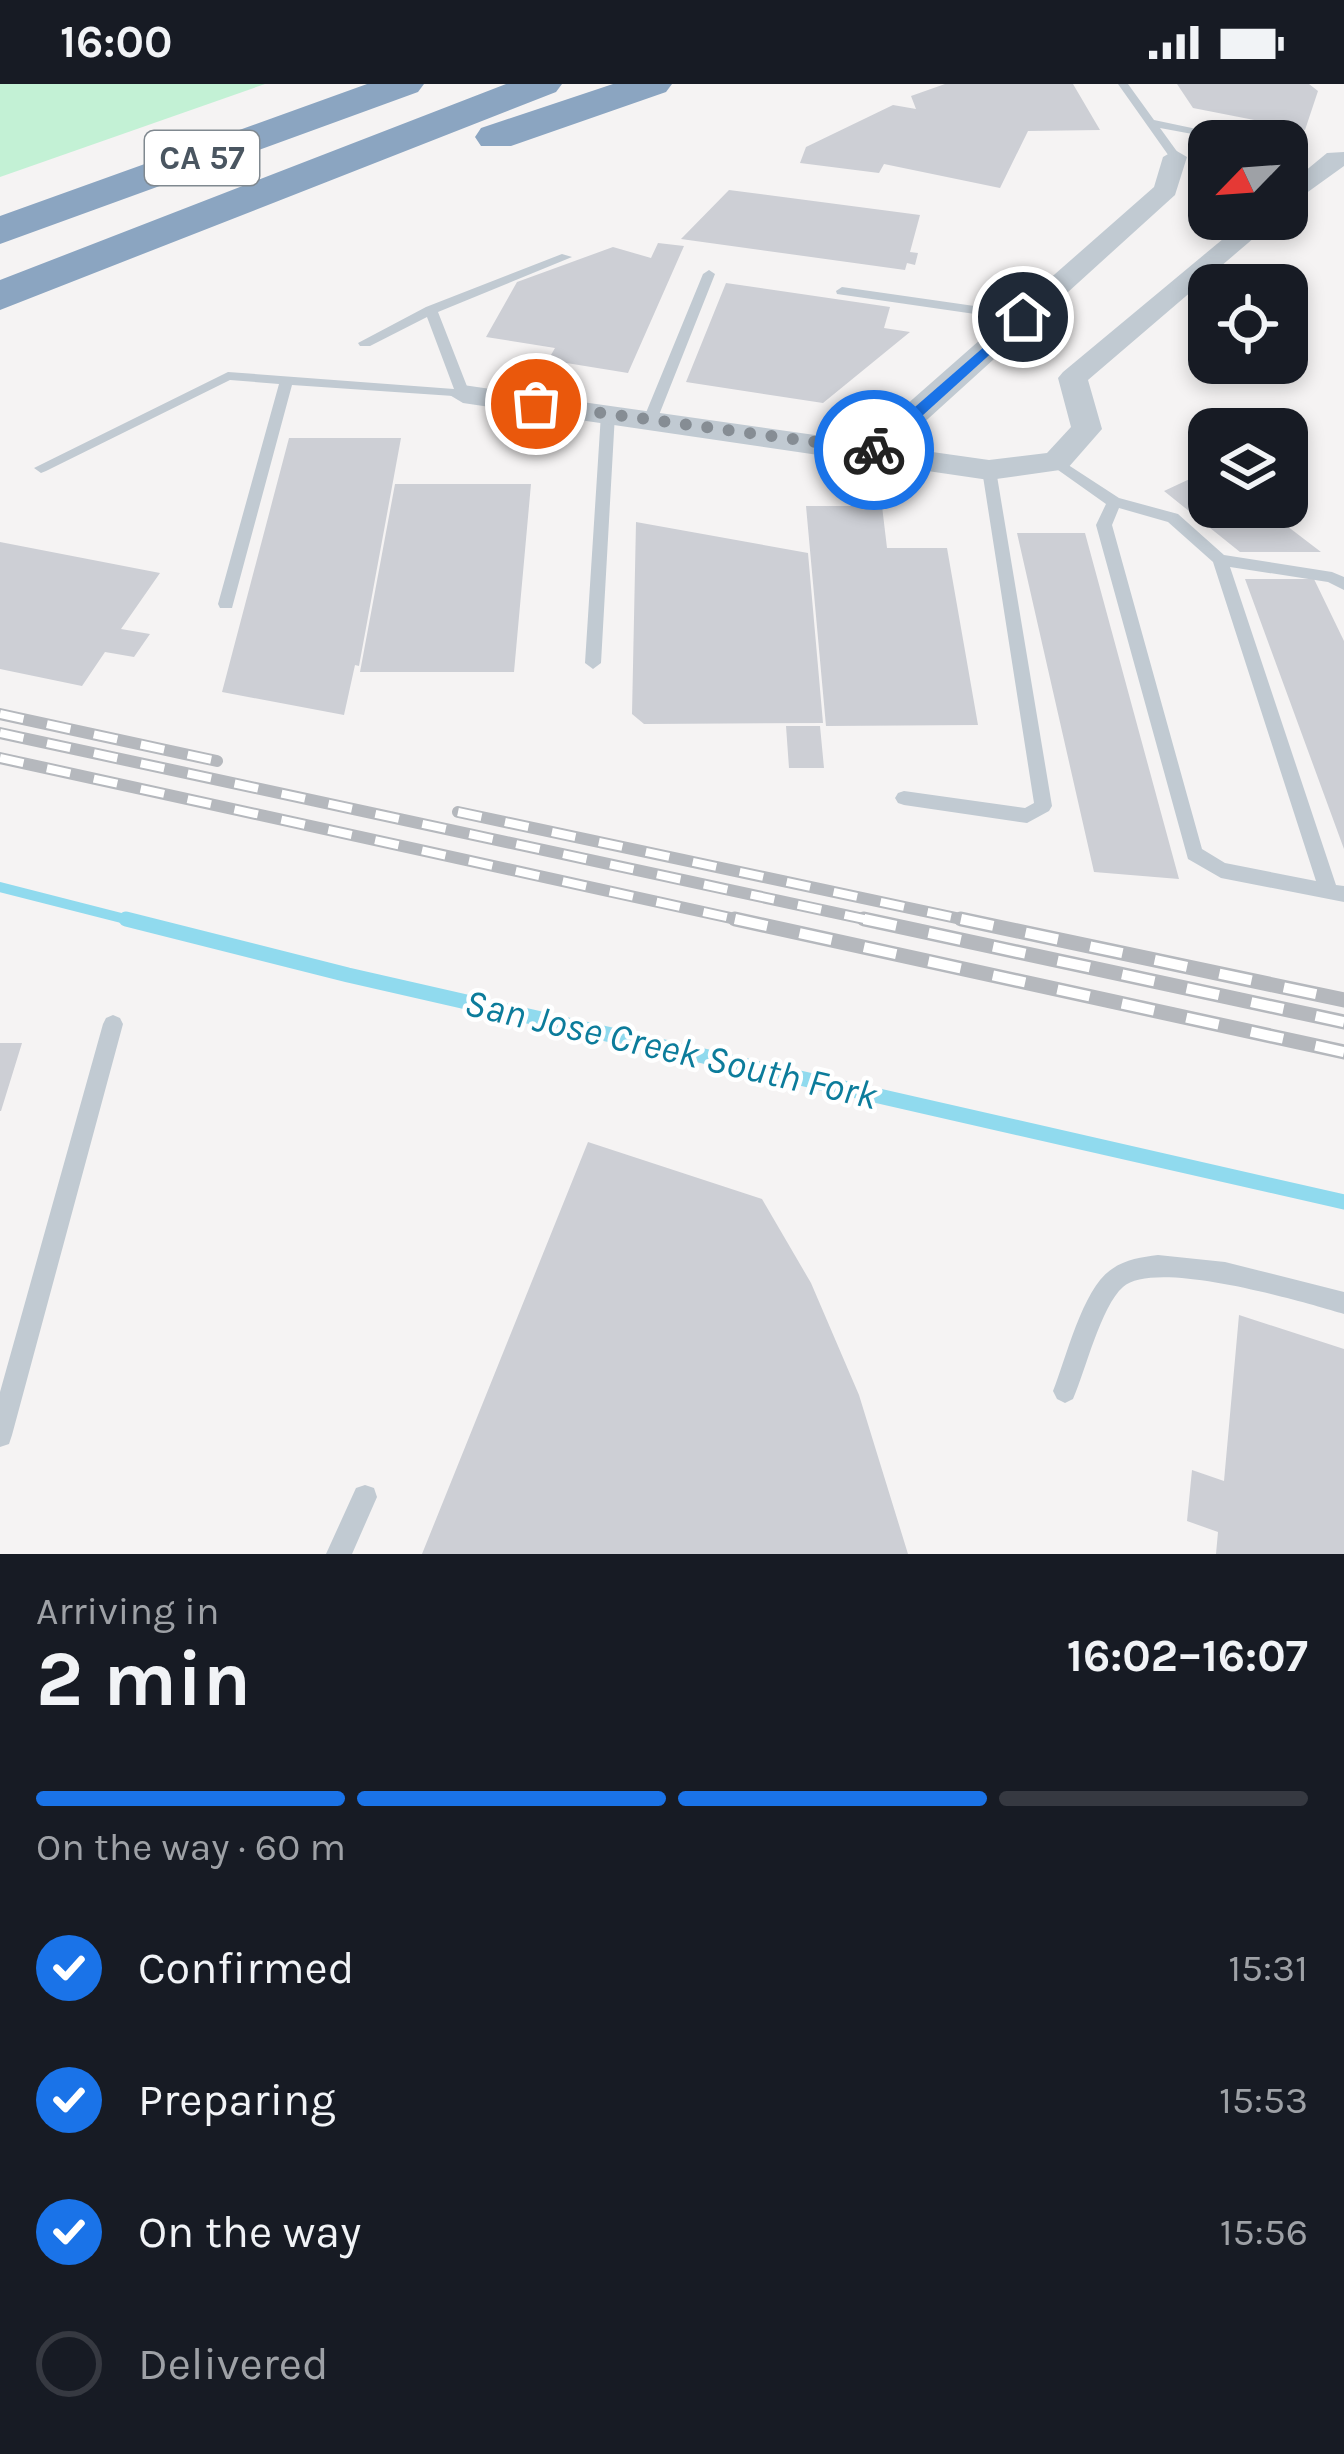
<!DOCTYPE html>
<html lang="en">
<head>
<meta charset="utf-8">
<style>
	:root { --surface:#171b24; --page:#242831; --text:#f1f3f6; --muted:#9ea1a6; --line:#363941; --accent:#1a73e8 }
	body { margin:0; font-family:Karla,sans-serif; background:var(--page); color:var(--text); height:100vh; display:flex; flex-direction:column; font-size:45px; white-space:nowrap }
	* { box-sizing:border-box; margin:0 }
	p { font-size:39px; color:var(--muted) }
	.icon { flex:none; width:66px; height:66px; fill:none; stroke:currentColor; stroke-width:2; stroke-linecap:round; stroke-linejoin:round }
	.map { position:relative; height:1470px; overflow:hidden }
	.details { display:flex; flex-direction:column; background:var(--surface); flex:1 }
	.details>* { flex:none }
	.needle { width:78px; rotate:245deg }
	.fabs { position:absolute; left:1188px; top:36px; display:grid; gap:24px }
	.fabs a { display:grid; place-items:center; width:120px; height:120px; border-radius:24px; background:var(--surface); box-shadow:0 6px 18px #0003; font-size:60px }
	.pin { position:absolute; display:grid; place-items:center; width:102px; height:102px; color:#fff; margin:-51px; border:6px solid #fff; border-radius:50%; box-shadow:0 3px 12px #0007 }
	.courier { position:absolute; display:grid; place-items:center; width:120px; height:120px; margin:-60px; border:9px solid #1a73e8; border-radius:50%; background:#fff; color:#222; box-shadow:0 3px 15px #0007 }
	.headline em { font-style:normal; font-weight:700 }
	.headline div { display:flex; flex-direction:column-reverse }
	.headline { display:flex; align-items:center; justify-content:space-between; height:204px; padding:0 36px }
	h1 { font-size:78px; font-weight:700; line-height:90px }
	.bar { display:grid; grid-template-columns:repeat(4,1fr); gap:18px 12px; align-content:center; height:144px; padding:0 36px }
	.bar i { height:15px; border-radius:9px; background:var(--line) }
	.bar .active { background:var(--accent) }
	.bar p { grid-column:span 4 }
	ol { padding:0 36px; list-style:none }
	li { display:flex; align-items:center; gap:36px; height:132px }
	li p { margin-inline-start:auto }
	li .icon { padding:12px; border-radius:50%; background:var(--accent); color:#fff; stroke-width:4 }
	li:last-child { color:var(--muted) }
	li i { width:66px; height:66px; border:6px solid var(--line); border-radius:50% }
	.status { display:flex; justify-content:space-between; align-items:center; height:84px; padding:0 60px; background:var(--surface); direction:ltr }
	.status svg { height:33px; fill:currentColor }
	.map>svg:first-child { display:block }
	.green { fill:#c3f1d5 }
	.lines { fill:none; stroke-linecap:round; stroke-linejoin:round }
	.stream-far1 { stroke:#90daee; stroke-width:10 }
	.stream { stroke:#90daee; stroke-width:15 }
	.building { fill:#cdcfd5 }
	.lane { fill:#c1cad2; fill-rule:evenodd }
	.street { fill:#c1cad2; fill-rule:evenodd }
	.highway { fill:#8ba5c1; fill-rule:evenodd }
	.rail-far1-casing { stroke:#b5b8bd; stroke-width:12 }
	.rail-casing { stroke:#b5b8bd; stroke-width:15 }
	.rail-far1 { stroke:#fff; stroke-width:8; stroke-dasharray:24; stroke-linecap:butt }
	.rail { stroke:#fff; stroke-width:10; stroke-dasharray:33; stroke-linecap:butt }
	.route { fill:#1a73e8 }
	.done { stroke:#868d94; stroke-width:12; stroke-dasharray:0 21.6 }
	.labels { text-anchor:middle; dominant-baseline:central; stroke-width:9; stroke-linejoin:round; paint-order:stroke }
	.shield { fill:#fff; stroke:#808990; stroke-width:3 }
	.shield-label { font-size:33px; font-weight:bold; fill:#4a5661 }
	.water-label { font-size:39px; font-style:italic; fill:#0c7c9b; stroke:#fff }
</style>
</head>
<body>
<div class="status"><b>16:00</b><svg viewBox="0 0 49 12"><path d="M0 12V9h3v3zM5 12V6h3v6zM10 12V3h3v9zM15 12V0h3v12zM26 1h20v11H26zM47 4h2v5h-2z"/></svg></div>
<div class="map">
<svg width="1344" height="1470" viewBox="0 0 1344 1470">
	<rect width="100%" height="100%" fill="#f5f3f3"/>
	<path class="green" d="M 0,0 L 265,0 L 0,93 Z"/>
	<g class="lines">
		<path class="stream-far1" d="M 0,803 L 137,838"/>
		<path class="stream" d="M 126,835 L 348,891 L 1344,1118"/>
	</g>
	<path class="building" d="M 945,0 L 1073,0 L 1100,46 L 1028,47 L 1000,104 L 884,80 L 879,89 L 800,79 L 806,63 L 893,21 L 916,25 L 911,12 Z
		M 1177,0 L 1309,0 L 1318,7 L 1305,46 L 1193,24 Z
		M 729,106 L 920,131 L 910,168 L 918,169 L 915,181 L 907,179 L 905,186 L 681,155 Z
		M 658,159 L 684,162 L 628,289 L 548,276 L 555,264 L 486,253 L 517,198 L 613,163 L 651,174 Z
		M 726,199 L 890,223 L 884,244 L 910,248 L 823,319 L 686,298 Z
		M 289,354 L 401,354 L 359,582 L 355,581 L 344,631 L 222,608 Z
		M 1209,386 L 1209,423 L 1262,423 L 1321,468 L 1240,468 L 1164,407 Z
		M 395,400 L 531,400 L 514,588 L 360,588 Z
		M 806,422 L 882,422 L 887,464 L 947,464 L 978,641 L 826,642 Z
		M 636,438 L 808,469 L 823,639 L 644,640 L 632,630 Z
		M 1017,449 L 1085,449 L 1179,795 L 1094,788 Z
		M 0,458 L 160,489 L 121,545 L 150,550 L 134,573 L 105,568 L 82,602 L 0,585 Z
		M 1245,495 L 1314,495 L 1344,557 L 1344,765 Z
		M 786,642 L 820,642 L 824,684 L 789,684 Z
		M 0,959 L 22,959 L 1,1027 L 0,1027 Z
		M 588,1058 L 762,1115 L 811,1199 L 859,1311 L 908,1470 L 422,1470 Z
		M 1239,1231 L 1344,1265 L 1344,1470 L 1216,1470 L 1218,1448 L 1187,1437 L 1192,1386 L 1224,1397 Z"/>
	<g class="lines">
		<path class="lane" d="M 1118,0 L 1128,0 L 1154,36 L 1244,55 L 1230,57 L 1160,44 L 1181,73 L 1171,75 Z
			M 562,170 L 572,173 L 438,228 L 470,310 L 468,313 L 292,301 L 232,524 L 220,524 L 218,520 L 279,300 L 230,296 L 46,387 L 41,389 L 34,384 L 228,288 L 454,305 L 427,233 L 370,262 L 360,262 L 358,259 L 426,223 Z
			M 709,186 L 715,190 L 657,336 L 655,339 L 645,339 L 643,336 L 703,190 Z
			M 842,203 L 1023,229 L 1030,233 L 1023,237 L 837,210 L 836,207 Z
			M 608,326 L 615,330 L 601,579 L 593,585 L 585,579 L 601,330 Z
			M 1056,373 L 1119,414 L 1178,430 L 1224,471 L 1332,488 L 1344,493 L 1344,506 L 1328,498 L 1230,483 L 1336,801 L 1344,802 L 1344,818 L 1221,794 L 1188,775 L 1096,441 L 1106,420 L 1051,381 L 1049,378 ZM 1119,424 L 1168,438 L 1213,478 L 1316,797 L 1225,779 L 1202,765 L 1112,441 Z
			M 989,381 L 996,386 L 1052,722 L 1049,727 L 1027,739 L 904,721 L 898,719 L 895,714 L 898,709 L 904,707 L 1025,724 L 1034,719 L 982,386 Z
			M 113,931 L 120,934 L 123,940 L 12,1351 L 9,1360 L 0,1363 L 0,1308 L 103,940 L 106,934 Z
			M 1158,1171 L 1225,1178 L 1344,1208 L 1344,1230 C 1303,1218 1156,1174 1123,1203 C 1101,1222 1085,1288 1073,1315 L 1065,1319 L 1057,1315 L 1053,1307 C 1066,1275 1083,1203 1112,1185 C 1126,1175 1142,1173 1158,1171 Z
			M 365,1401 L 374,1404 L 377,1413 L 352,1470 L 326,1470 L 356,1404 Z"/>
		<path class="street" d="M 1175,66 L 1187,73 L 1175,111 L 897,363 L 989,376 L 1047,369 L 1071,343 L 1058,294 L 1063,288 L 1247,135 L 1276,135 L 1088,296 L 1102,345 L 1067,385 L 989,396 L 463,319 L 448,310 L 463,301 L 864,358 L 1154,103 L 1163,73 Z
			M 1344,68 L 1344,82 L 1287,123 L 1287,102 L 1327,69 Z"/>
		<path class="highway" d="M 367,0 L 424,0 L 418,8 L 0,160 L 0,132 Z
			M 506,0 L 562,0 L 556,8 L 0,226 L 0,196 Z
			M 613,0 L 672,0 L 666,8 L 511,62 L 481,62 L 475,53 L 481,44 Z"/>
		<g class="rail-far1-casing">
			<path id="rail-far1" d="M 0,630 L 217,677
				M 0,649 L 878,838
				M 0,674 L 749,838
				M 458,728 L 975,838"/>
		</g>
		<g class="rail-casing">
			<path id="rail" d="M 735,835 L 1344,968
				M 864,835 L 1344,938
				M 961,835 L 1344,916"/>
		</g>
		<use href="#rail-far1" class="rail-far1"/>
		<use href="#rail" class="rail"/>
	</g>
	<path class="route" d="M 1023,229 L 1028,236 L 880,370 L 869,370 L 869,363 Z"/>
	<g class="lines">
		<path class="done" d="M 536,320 L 874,366"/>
	</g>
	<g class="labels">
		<rect class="shield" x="145" y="47" width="114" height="54" rx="9"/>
		<g class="shield-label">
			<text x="202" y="74">CA 57</text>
		</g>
		<g class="water-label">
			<text transform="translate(671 965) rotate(13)">San Jose Creek South Fork</text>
		</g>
	</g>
</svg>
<div class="fabs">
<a><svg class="needle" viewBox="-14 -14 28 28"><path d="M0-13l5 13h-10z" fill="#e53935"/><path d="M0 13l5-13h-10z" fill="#9ea1a6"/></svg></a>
<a><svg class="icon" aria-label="locate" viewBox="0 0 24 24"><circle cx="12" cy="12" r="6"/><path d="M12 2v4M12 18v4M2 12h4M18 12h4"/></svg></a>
<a><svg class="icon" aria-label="layers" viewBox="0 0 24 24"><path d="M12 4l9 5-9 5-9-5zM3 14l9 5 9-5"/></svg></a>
</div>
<div class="pin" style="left:536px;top:320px;background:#ea580c"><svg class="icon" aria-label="bag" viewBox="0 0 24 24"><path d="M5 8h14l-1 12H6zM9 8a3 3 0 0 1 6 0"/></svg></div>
<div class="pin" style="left:1023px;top:233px;background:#1f2937"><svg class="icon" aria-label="home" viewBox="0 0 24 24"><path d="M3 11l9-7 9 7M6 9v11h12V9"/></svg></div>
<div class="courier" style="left:874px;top:366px"><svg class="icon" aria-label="bike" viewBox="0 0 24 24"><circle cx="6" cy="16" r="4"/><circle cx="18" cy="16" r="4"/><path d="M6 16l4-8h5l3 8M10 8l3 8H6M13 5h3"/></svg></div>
</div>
<section class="details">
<div class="headline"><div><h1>2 min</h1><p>Arriving in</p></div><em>16:02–16:07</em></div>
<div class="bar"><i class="active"></i><i class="active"></i><i class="active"></i><i></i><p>On the way · 60 m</p></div>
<ol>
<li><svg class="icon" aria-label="check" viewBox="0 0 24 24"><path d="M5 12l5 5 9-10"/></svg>Confirmed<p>15:31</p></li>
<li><svg class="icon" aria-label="check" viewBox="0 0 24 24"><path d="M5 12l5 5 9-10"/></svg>Preparing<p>15:53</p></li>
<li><svg class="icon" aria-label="check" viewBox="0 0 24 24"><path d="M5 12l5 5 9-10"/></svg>On the way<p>15:56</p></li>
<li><i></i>Delivered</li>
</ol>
</section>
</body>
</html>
